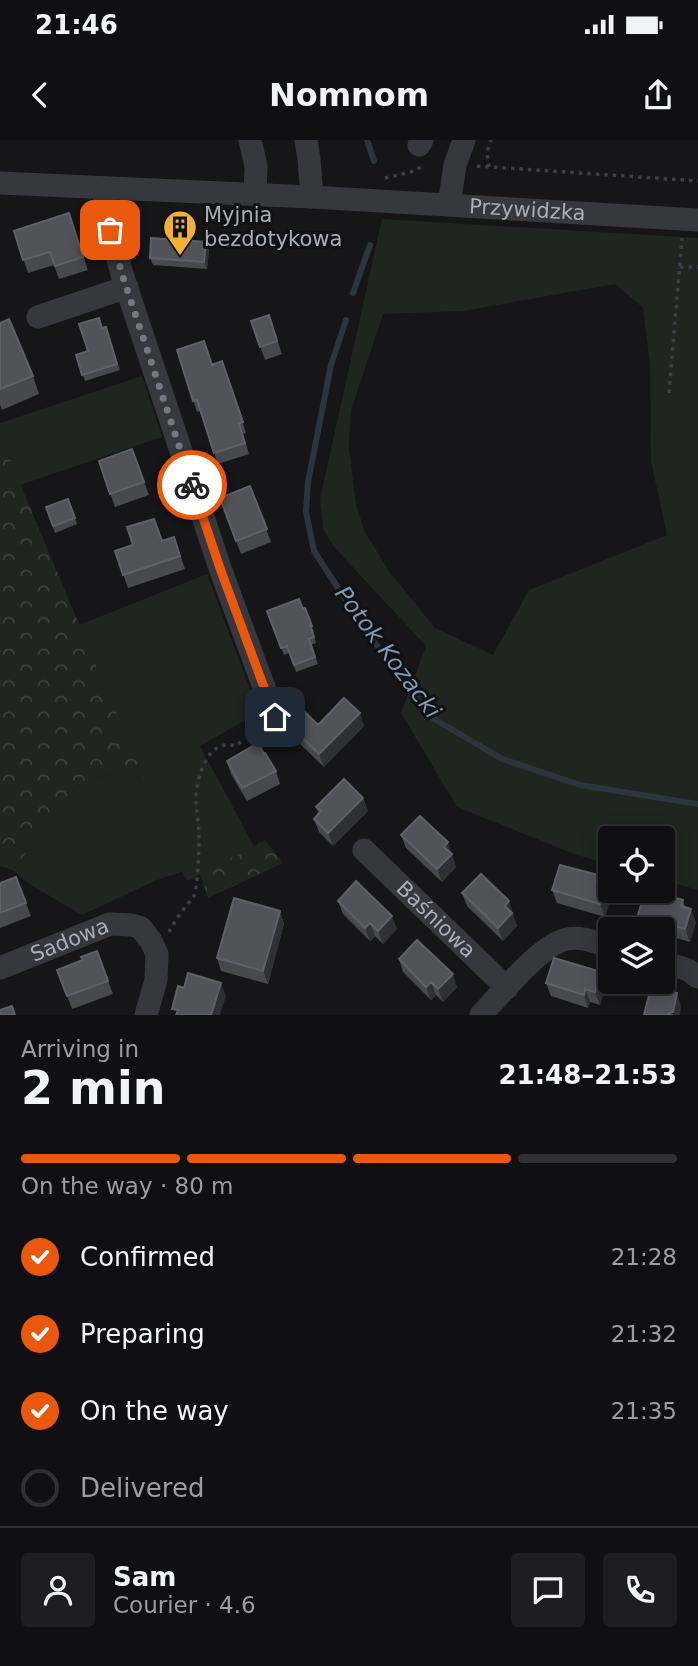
<!DOCTYPE html>
<html lang="en">
<head>
<meta charset="utf-8">
<style>
	:root { --surface:#101012; --page:#1e1e20; --text:#f1f3f6; --muted:#9c9d9f; --line:#303032; --accent:#ea580c }
	body { margin:0; font-family:"DejaVu Sans",sans-serif; background:var(--page); color:var(--text); height:100vh; display:flex; flex-direction:column; font-size:26px; white-space:nowrap }
	* { box-sizing:border-box; margin:0 }
	p { font-size:23px; color:var(--muted) }
	.icon { flex:none; width:38px; height:38px; fill:none; stroke:currentColor; stroke-width:2; stroke-linecap:round; stroke-linejoin:round }
	.map { position:relative; height:875px; overflow:hidden }
	.sheet { display:flex; flex-direction:column; background:var(--surface); flex:1 }
	.sheet>* { flex:none }
	.controls { position:absolute; left:598px; top:686px; display:grid; gap:14px }
	.controls a { display:grid; place-items:center; width:77px; height:77px; border-radius:7px; background:var(--surface); box-shadow:0 4px 18px #0003,0 0 0 2px var(--line); font-size:35px }
	.pin { position:absolute; display:grid; place-items:center; width:60px; height:60px; color:#fff; margin:-30px; border-radius:14px; box-shadow:0 4px 10px #0006 }
	.courier { position:absolute; display:grid; place-items:center; width:70px; height:70px; margin:-35px; border:5px solid #ea580c; border-radius:50%; background:#fff; color:#222; box-shadow:0 2px 9px #0007 }
	.summary em { font-style:normal; font-weight:700 }
	.summary div { display:flex; flex-direction:column-reverse }
	.summary { display:flex; align-items:center; justify-content:space-between; height:119px; padding:0 21px }
	h1 { font-size:46px; font-weight:700; line-height:52px }
	.bar { display:grid; grid-template-columns:repeat(4,1fr); gap:10px 7px; align-content:center; height:84px; padding:0 21px }
	.bar i { height:9px; border-radius:5px; background:var(--line) }
	.bar .on { background:var(--accent) }
	.bar p { grid-column:span 4 }
	.line { display:flex; align-items:center; gap:18px; padding:0 21px; border-top:2px solid var(--line) }
	.line div { flex:1 }
	.round { display:grid; place-items:center; flex:none; width:74px; height:74px; border-radius:7px; background:var(--page) }
	ol { padding:0 21px; list-style:none }
	li { display:flex; align-items:center; gap:21px; height:77px }
	li p { margin-inline-start:auto }
	li .icon { padding:7px; border-radius:50%; background:var(--accent); color:#fff; stroke-width:4 }
	li:last-child { color:var(--muted) }
	li i { width:38px; height:38px; border:4px solid var(--line); border-radius:50% }
	.status { display:flex; justify-content:space-between; align-items:center; height:49px; padding:0 35px; background:var(--surface); direction:ltr }
	.status svg { height:19px; fill:currentColor }
	header { display:flex; justify-content:space-between; align-items:center; height:91px; padding:0 21px; background:var(--surface); font-size:32px; font-weight:700 }
	.map>svg:first-child { display:block }
	.grass { fill:#1e261f; fill-rule:evenodd }
	.forest { fill:url(#forest-crowns) }
	.lines { fill:none; stroke-linecap:round; stroke-linejoin:round }
	.stream { stroke:#2c353c; stroke-width:6 }
	.path { stroke:#3d3f44; stroke-width:3.5; stroke-dasharray:3.5 5; stroke-linecap:butt }
	.minor { stroke:#37383d; stroke-width:23 }
	.wall { fill:#47494d }
	.shaded-wall { fill:#2f3033 }
	.building { fill:#525359; stroke:#5f6168; stroke-width:2 }
	.done { stroke:#757880; stroke-width:7; stroke-dasharray:0 12.6 }
	.route { stroke:#ea580c; stroke-width:9 }
	.labels { text-anchor:middle; dominant-baseline:central; stroke-width:6; stroke-linejoin:round; paint-order:stroke }
	.street-label { font-size:21px; fill:#a8adb8; stroke:#111113 }
	.poi-label { font-size:21px; fill:#a8adb8; stroke:#111113; text-anchor:start }
	.water-label { font-size:23px; font-style:italic; fill:#7f9bb3; stroke:#111113 }
</style>
</head>
<body>
<div class="status"><b>21:46</b><svg viewBox="0 0 49 12"><path d="M0 12V9h3v3zM5 12V6h3v6zM10 12V3h3v9zM15 12V0h3v12zM26 1h20v11H26zM47 4h2v5h-2z"/></svg></div>
<header><svg class="icon" aria-label="back" viewBox="0 0 24 24"><path d="M15 5l-7 7 7 7"/></svg>Nomnom<svg class="icon" aria-label="share" viewBox="0 0 24 24"><path d="M12 15V3M7 8l5-5 5 5M5 13v7h14v-7"/></svg></header>
<div class="map">
<svg width="698" height="875" viewBox="0 0 698 875">
	<defs>
		<pattern id="forest-crowns" width="20" height="18" patternUnits="userSpaceOnUse" patternTransform="scale(1.75)"><rect width="20" height="18" fill="#1e261f"/><path d="M2 6a3 3 0 1 1 6 0M12 15a3 3 0 1 1 6 0" fill="none" stroke="#3c433d"/></pattern>
	</defs>
	<rect width="100%" height="100%" fill="#161618"/>
	<path class="grass" d="M 382,79 L 698,98 L 698,750 L 663,740 L 663,698 L 611,698 L 611,725 L 577,715 L 457,667 L 401,573 L 426,506 L 334,407 L 323,389 L 320,359 ZM 615,144 L 643,168 L 650,225 L 651,321 L 667,395 L 529,450 L 493,515 L 435,488 L 389,431 L 365,392 L 356,365 L 349,307 L 351,270 L 383,174 L 463,171 Z
		M 142,236 L 162,297 L 20,345 L 0,296 L 0,283 Z
		M 207,434 L 255,563 L 253,576 L 200,606 L 254,706 L 187,741 L 182,732 L 157,740 L 82,775 L 31,745 L 13,730 L 77,646 L 123,629 L 143,638 L 79,485 Z"/>
	<path class="forest" d="M 0,296 L 144,639 L 123,629 L 77,646 L 13,730 L 0,726 Z
		M 265,700 L 283,723 L 208,758 L 200,734 Z"/>
	<g class="lines">
		<path class="stream" d="M 367,0 L 374,21
			M 353,153 L 370,105
			M 346,180 L 331,225 L 308,342 L 306,372 L 314,411 L 368,494 L 431,577 L 502,619 L 580,645 L 698,664"/>
		<path class="path" d="M 477,26 L 698,41
			M 489,27 L 487,12 L 491,0
			M 385,38 L 411,32 L 421,27
			M 680,127 L 698,127
			M 669,253 L 682,98
			M 169,792 C 174,783 180,773 187,765 C 189,762 193,759 194,756 C 198,745 199,709 199,696 C 199,682 195,667 196,653 C 199,632 209,598 236,606 L 242,601"/>
		<g class="minor">
			<path d="M 250,0 L 256,26 L 255,54"/>
			<path d="M 306,0 L 309,19 L 312,57"/>
			<path d="M 419,5 L 422,0"/>
			<path id="s1" d="M 0,43 L 312,57 L 698,80"/>
			<path d="M 107,48 L 103,68 L 122,134 L 221,431 L 275,577 L 258,587"/>
			<path d="M 449,65 L 455,25 L 464,0"/>
			<path d="M 38,177 L 127,147"/>
			<path id="s2" d="M 364,710 L 507,848"/>
			<path d="M 663,821 L 688,830 L 698,837"/>
			<path id="s3" d="M 0,828 L 110,784 L 132,785 L 141,788 L 151,801 L 157,814 L 156,840 L 146,875"/>
			<path d="M 481,875 C 500,855 541,804 567,799 C 582,796 597,803 611,807"/>
		</g>
	</g>
	<path class="wall" d="M 69,73 L 88,130 L 59,139 L 54,125 L 28,133 L 14,91 Z
		M 206,102 L 209,109 L 207,129 L 153,125 L 150,118 Z
		M 269,175 L 282,214 L 265,220 L 251,181 Z
		M 0,183 L 33,236 L 39,254 L 2,270 L 0,264 Z
		M 106,187 L 120,230 L 85,241 L 76,215 L 88,211 L 102,188 Z
		M 177,210 L 212,225 L 222,221 L 246,293 L 243,294 L 249,314 L 218,324 L 200,271 L 197,272 Z
		M 132,309 L 149,355 L 115,367 L 99,321 Z
		M 250,346 L 271,402 L 241,414 L 220,358 Z
		M 68,359 L 77,384 L 55,393 L 46,367 Z
		M 174,397 L 185,429 L 128,448 L 115,411 Z
		M 305,468 L 314,492 L 313,493 L 316,503 L 311,505 L 318,524 L 296,532 L 289,513 L 284,515 L 267,471 Z
		M 318,585 L 364,586 L 324,627 L 295,599 L 290,586 Z
		M 264,614 L 276,631 L 280,644 L 247,661 L 231,634 L 227,621 Z
		M 363,658 L 368,671 L 333,706 L 319,692 L 314,679 L 319,674 L 316,667 Z
		M 401,695 L 453,715 L 452,716 L 456,727 L 442,742 L 406,708 Z
		M 16,737 L 31,776 L 0,788 L 0,743 Z
		M 600,743 L 606,744 L 611,757 L 605,777 L 557,763 L 552,750 Z
		M 462,753 L 514,774 L 513,775 L 517,786 L 503,801 L 467,766 Z
		M 683,760 L 685,767 L 696,782 L 690,802 L 663,794 L 663,789 L 647,789 L 642,788 L 638,775 Z
		M 338,761 L 397,789 L 383,804 L 375,796 L 370,801 L 343,774 Z
		M 280,771 L 284,784 L 268,844 L 221,831 L 217,818 Z
		M 97,811 L 113,854 L 72,869 L 57,830 L 83,820 Z
		M 399,819 L 457,847 L 443,862 L 436,855 L 431,860 L 403,832 Z
		M 601,832 L 606,845 L 600,865 L 590,862 L 588,868 L 551,856 L 546,843 Z"/>
	<path class="shaded-wall" d="M 206,102 L 209,109 L 207,129 L 204,122 Z
		M 360,573 L 364,586 L 324,627 L 319,614 Z
		M 363,658 L 368,671 L 333,706 L 328,693 Z
		M 448,702 L 456,727 L 442,742 L 437,729 L 444,707 Z
		M 606,744 L 611,757 L 605,777 L 600,764 Z
		M 509,761 L 517,786 L 503,801 L 498,788 L 505,766 Z
		M 691,769 L 696,782 L 690,802 L 685,789 Z
		M 280,771 L 284,784 L 268,844 L 263,831 Z
		M 392,776 L 397,789 L 383,804 L 378,791 Z
		M 370,783 L 375,796 L 370,801 L 365,788 Z
		M 601,832 L 606,845 L 600,865 L 595,852 Z
		M 453,834 L 457,847 L 443,862 L 438,849 Z
		M 431,842 L 436,855 L 431,860 L 426,847 Z
		M 221,843 L 226,856 L 220,875 L 211,875 Z
		M 585,849 L 590,862 L 588,868 L 584,855 Z
		M 677,853 L 681,866 L 680,875 L 674,875 L 673,872 Z"/>
	<path class="building" d="M 69,73 L 83,117 L 55,126 L 50,112 L 23,120 L 14,91 Z
		M 151,98 L 206,102 L 204,122 L 150,118 Z
		M 269,175 L 277,201 L 260,207 L 251,181 Z
		M 99,178 L 102,188 L 106,187 L 117,224 L 82,235 L 76,215 L 88,211 L 79,184 Z
		M 9,179 L 33,236 L 0,249 L 0,183 Z
		M 204,201 L 212,225 L 222,221 L 243,282 L 239,284 L 245,303 L 214,313 L 197,260 L 193,261 L 177,210 Z
		M 132,309 L 144,342 L 110,354 L 99,321 Z
		M 250,346 L 267,389 L 236,401 L 220,358 Z
		M 68,359 L 75,378 L 53,386 L 46,367 Z
		M 154,379 L 162,401 L 174,397 L 180,416 L 123,435 L 115,411 L 133,405 L 127,387 Z
		M 299,459 L 303,469 L 305,468 L 312,486 L 310,486 L 314,497 L 309,499 L 315,517 L 294,525 L 287,506 L 281,508 L 267,471 Z
		M 344,558 L 360,573 L 319,614 L 290,586 L 304,571 L 318,585 Z
		M 258,603 L 264,614 L 265,613 L 276,631 L 242,648 L 227,621 Z
		M 344,639 L 363,658 L 328,693 L 314,679 L 321,671 L 316,667 Z
		M 420,676 L 448,702 L 444,707 L 452,714 L 437,729 L 401,695 Z
		M 560,725 L 598,735 L 596,741 L 606,744 L 600,764 L 552,750 Z
		M 481,734 L 509,761 L 505,766 L 512,773 L 498,788 L 462,753 Z
		M 16,737 L 26,763 L 0,773 L 0,743 Z
		M 356,741 L 392,776 L 378,791 L 370,783 L 365,788 L 338,761 Z
		M 645,751 L 649,751 L 683,760 L 681,766 L 691,769 L 685,789 L 638,775 Z
		M 234,758 L 280,771 L 263,831 L 217,818 Z
		M 417,800 L 453,834 L 438,849 L 431,842 L 426,847 L 399,819 Z
		M 97,811 L 108,841 L 67,856 L 57,830 L 83,820 L 81,817 Z
		M 554,818 L 601,832 L 595,852 L 585,849 L 584,855 L 546,843 Z
		M 188,833 L 221,843 L 211,875 L 176,875 L 178,870 L 172,869 L 178,846 L 184,848 Z
		M 651,847 L 677,853 L 673,872 L 667,874 L 673,875 L 644,875 Z
		M 12,866 L 15,875 L 0,875 L 0,870 Z"/>
	<g class="lines">
		<path class="done" d="M 110,90 L 122,134 L 192,345"/>
		<path class="route" d="M 192,345 L 221,431 L 275,577"/>
	</g>
	<defs>
		<g id="building-pin" transform="scale(1.75)"><path d="M0 17L-7.5 6A9.5 9.5 0 1 1 7.5 6Z" fill="#f2b134" stroke="#111113"/><path d="M-4-6H4V6H1V3H-1V6H-4ZM-2.5-4.3h1.7v1.8h-1.7ZM.8-4.3h1.7v1.8H.8ZM-2.5-1h1.7V.8h-1.7ZM.8-1h1.7V.8H.8Z" fill="#111"/></g>
	</defs>
	<g fill-rule="evenodd">
		<use href="#building-pin" x="180" y="87"/>
	</g>
	<g class="labels">
		<g class="street-label">
			<text stroke="none"><textPath href="#s1" startOffset="528">Przywidzka</textPath></text>
			<text stroke="none"><textPath href="#s2" startOffset="100">Baśniowa</textPath></text>
			<text stroke="none"><textPath href="#s3" startOffset="75">Sadowa</textPath></text>
		</g>
		<g class="poi-label">
			<text x="204" y="75">Myjnia<tspan x="204" dy="24">bezdotykowa</tspan></text>
		</g>
		<g class="water-label">
			<text transform="translate(388 512) rotate(53)">Potok Kozacki</text>
		</g>
	</g>
</svg>
<div class="controls">
<a><svg class="icon" aria-label="locate" viewBox="0 0 24 24"><circle cx="12" cy="12" r="6"/><path d="M12 2v4M12 18v4M2 12h4M18 12h4"/></svg></a>
<a><svg class="icon" aria-label="layers" viewBox="0 0 24 24"><path d="M12 4l9 5-9 5-9-5zM3 14l9 5 9-5"/></svg></a>
</div>
<div class="pin" style="left:110px;top:90px;background:#ea580c"><svg class="icon" aria-label="bag" viewBox="0 0 24 24"><path d="M5 8h14l-1 12H6zM9 8a3 3 0 0 1 6 0"/></svg></div>
<div class="pin" style="left:275px;top:577px;background:#1f2937"><svg class="icon" aria-label="home" viewBox="0 0 24 24"><path d="M3 11l9-7 9 7M6 9v11h12V9"/></svg></div>
<div class="courier" style="left:192px;top:345px"><svg class="icon" aria-label="bike" viewBox="0 0 24 24"><circle cx="6" cy="16" r="4"/><circle cx="18" cy="16" r="4"/><path d="M6 16l4-8h5l3 8M10 8l3 8H6M13 5h3"/></svg></div>
</div>
<section class="sheet">
<div class="summary"><div><h1>2 min</h1><p>Arriving in</p></div><em>21:48–21:53</em></div>
<div class="bar"><i class="on"></i><i class="on"></i><i class="on"></i><i></i><p>On the way · 80 m</p></div>
<ol>
<li><svg class="icon" aria-label="check" viewBox="0 0 24 24"><path d="M5 12l5 5 9-10"/></svg>Confirmed<p>21:28</p></li>
<li><svg class="icon" aria-label="check" viewBox="0 0 24 24"><path d="M5 12l5 5 9-10"/></svg>Preparing<p>21:32</p></li>
<li><svg class="icon" aria-label="check" viewBox="0 0 24 24"><path d="M5 12l5 5 9-10"/></svg>On the way<p>21:35</p></li>
<li><i></i>Delivered</li>
</ol>
<div class="line" style="height:126px"><a class="round"><svg class="icon" aria-label="person" viewBox="0 0 24 24"><circle cx="12" cy="8" r="4"/><path d="M4 21q1-7 8-7t8 7"/></svg></a><div><b>Sam</b><p>Courier · 4.6</p></div><a class="round"><svg class="icon" aria-label="chat" viewBox="0 0 24 24"><path d="M4 5h16v11H9l-5 4z"/></svg></a><a class="round"><svg class="icon" aria-label="phone" viewBox="0 0 24 24"><path d="M5 4h4l2 5-3 2q2 4 5 5l2-3 5 2v4C11 20 4 13 5 4z"/></svg></a></div>
</section>
</body>
</html>
